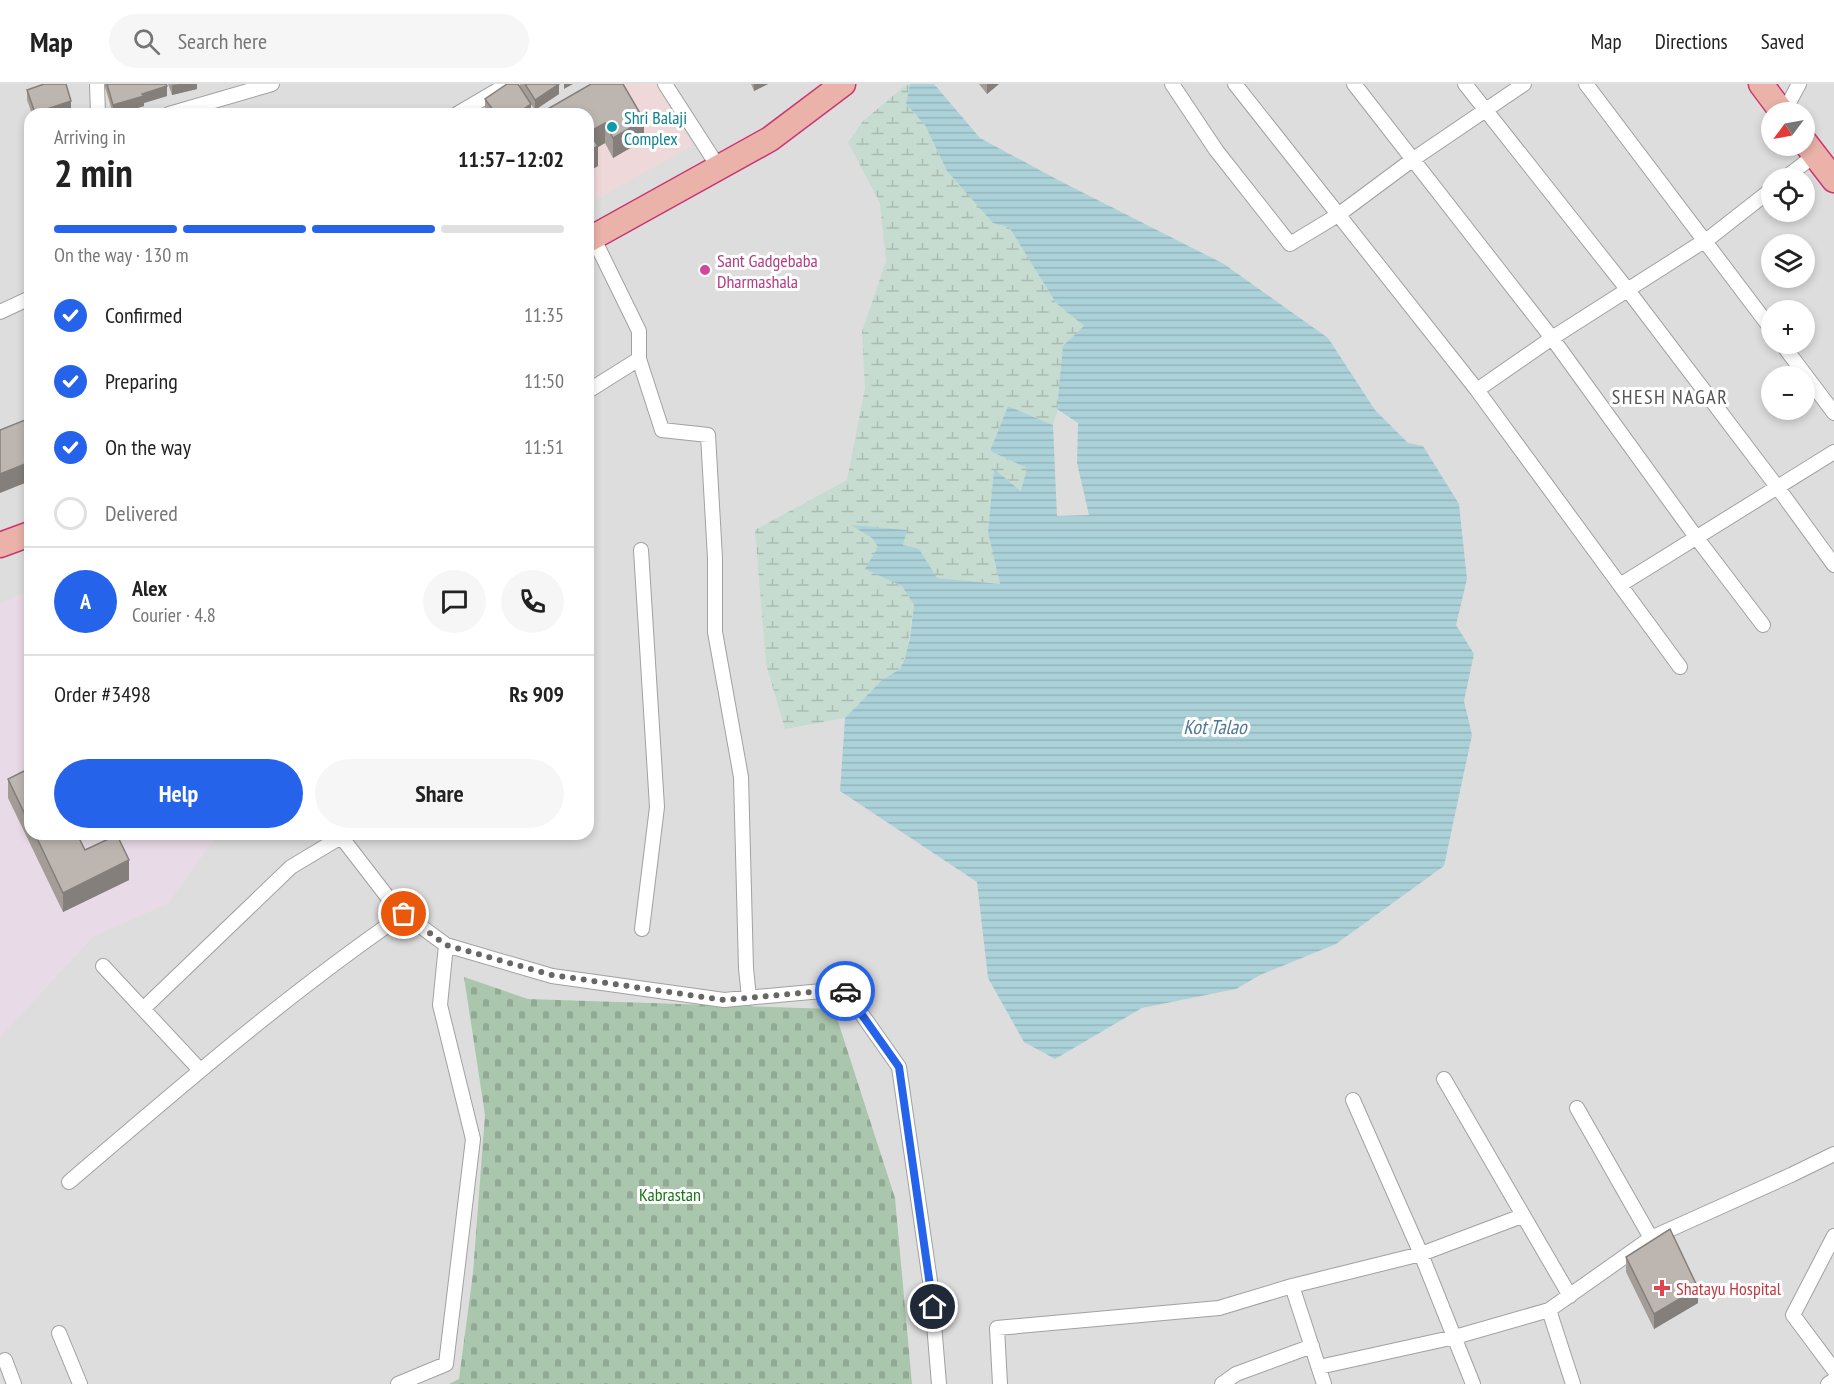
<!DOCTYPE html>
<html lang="en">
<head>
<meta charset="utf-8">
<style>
	:root { --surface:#fff; --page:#f6f6f6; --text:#222; --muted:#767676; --line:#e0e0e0; --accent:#2563eb }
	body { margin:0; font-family:"PT Sans Narrow",sans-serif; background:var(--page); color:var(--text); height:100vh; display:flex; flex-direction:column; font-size:22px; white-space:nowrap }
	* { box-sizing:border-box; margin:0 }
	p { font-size:20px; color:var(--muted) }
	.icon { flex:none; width:33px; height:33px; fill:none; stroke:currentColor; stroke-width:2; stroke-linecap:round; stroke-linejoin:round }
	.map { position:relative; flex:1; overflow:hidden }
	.details { position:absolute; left:24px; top:24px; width:570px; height:732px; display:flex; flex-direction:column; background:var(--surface); border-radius:18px; box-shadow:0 3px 9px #0003 }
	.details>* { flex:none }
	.needle { width:39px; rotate:238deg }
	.fabs { position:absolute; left:1761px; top:18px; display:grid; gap:12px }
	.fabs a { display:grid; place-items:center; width:54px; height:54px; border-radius:50%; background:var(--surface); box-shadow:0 3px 9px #0003; font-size:30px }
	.pin { position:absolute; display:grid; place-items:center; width:51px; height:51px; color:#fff; margin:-26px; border:3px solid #fff; border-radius:50%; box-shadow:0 2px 6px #0007 }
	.courier { position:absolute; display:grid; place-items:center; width:60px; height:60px; margin:-30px; border:4px solid #2563eb; border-radius:50%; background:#fff; color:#222; box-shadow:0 2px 8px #0007 }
	.summary em { font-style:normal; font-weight:700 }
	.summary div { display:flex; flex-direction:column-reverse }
	.summary { display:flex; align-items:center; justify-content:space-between; height:102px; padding:0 30px }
	h1 { font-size:39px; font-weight:700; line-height:45px }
	.bar { display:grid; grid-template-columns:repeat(4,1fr); gap:9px 6px; align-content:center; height:72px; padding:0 30px }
	.bar i { height:8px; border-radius:4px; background:var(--line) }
	.bar .on { background:var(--accent) }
	.bar p { grid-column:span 4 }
	.line { display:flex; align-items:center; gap:15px; padding:0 30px; border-top:2px solid var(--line) }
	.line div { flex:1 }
	.round { display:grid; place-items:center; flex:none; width:63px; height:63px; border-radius:32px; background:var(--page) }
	ol { padding:0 30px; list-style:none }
	li { display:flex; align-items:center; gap:18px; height:66px }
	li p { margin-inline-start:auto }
	li .icon { padding:6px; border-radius:50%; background:var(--accent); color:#fff; stroke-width:4 }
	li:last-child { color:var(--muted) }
	li i { width:33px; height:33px; border:3px solid var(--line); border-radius:50% }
	.primary-button { display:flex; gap:12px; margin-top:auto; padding:12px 30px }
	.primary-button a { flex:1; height:69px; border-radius:36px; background:var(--accent); color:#fff; font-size:24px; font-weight:700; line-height:69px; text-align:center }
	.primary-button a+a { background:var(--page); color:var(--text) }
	header { display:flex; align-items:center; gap:36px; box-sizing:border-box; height:84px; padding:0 30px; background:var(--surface); border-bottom:2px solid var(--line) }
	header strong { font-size:28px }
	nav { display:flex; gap:33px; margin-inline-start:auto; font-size:21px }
	.search { width:420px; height:54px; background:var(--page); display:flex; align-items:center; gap:15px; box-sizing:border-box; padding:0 21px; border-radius:33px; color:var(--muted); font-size:22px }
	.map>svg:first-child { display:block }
	.residential { fill:#dedddd; fill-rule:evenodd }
	.commercial { fill:#efd8d9 }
	.industrial { fill:#e8dae6 }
	.wetland { fill:url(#wetland-marsh) }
	.cemetery { fill:url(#cemetery-stones) }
	.water { fill:url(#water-rules) }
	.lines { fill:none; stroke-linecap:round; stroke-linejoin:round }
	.minor-casing { stroke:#a1a1a1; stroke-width:16 }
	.trunk-casing { stroke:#cb3773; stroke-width:27 }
	.minor { stroke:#fff; stroke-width:14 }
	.trunk { stroke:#eab2a8; stroke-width:24 }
	.wall { fill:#a39c97 }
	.shaded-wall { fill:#847f7b }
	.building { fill:#bdb5b0; stroke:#847f7b; stroke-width:1.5 }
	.done { stroke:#696766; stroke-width:6; stroke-dasharray:0 10.8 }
	.route { stroke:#2563eb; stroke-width:8 }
	.culture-dot { fill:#0f9aa8; stroke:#fff; stroke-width:2 }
	.hotel-dot { fill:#d1479c; stroke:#fff; stroke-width:2 }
	.health-dot { fill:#e0444e; stroke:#fff; stroke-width:2 }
	.labels { text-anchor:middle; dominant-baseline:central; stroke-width:6; stroke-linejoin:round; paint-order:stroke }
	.culture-label { font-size:18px; fill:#0d838f; stroke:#fff; text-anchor:start }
	.hotel-label { font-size:18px; fill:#b23c85; stroke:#fff; text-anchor:start }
	.park-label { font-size:18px; fill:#167618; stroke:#fff }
	.health-label { font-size:18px; fill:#be3a42; stroke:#fff; text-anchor:start }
	.neighbourhood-label { font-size:20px; letter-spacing:1.5px; fill:#535353; stroke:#fff }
	.water-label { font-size:20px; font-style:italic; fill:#4d7898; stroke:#fff }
</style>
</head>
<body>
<header>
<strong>Map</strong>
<div class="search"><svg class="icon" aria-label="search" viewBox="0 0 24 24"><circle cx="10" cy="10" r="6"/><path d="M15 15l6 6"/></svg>Search here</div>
<nav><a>Map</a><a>Directions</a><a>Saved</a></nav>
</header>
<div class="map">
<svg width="1834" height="1300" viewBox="0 0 1834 1300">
	<defs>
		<pattern id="wetland-marsh" width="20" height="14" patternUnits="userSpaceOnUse" patternTransform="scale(1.5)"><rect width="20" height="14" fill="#c6dcd0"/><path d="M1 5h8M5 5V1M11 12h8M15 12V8" fill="none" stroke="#aabcb2"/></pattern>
		<pattern id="cemetery-stones" width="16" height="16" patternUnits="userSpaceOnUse" patternTransform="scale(1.5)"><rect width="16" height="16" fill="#aac6ad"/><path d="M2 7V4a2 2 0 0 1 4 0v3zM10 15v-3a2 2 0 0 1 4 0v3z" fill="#92aa95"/></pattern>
		<pattern id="water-rules" width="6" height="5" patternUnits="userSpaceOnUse" patternTransform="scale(1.5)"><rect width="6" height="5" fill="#acd2d9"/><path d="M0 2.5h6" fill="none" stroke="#94b4ba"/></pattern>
	</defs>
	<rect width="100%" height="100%" fill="#f0ece7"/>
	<path class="residential" d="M 0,0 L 1834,0 L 1834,1300 L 0,1300 ZM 1772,28 L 1804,28 L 1804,62 L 1772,62 ZM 30,30 L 588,30 L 588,750 L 30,750 ZM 1772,94 L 1804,94 L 1804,128 L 1772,128 ZM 1772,160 L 1804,160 L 1804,194 L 1772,194 ZM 1772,226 L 1804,226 L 1804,260 L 1772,260 ZM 1772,292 L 1804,292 L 1804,326 L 1772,326 Z"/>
	<path class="commercial" d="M 595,0 L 656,0 L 693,61 L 588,120 L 588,30 L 546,30 Z"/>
	<path class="industrial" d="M 30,506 L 30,750 L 218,750 L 169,819 L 93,853 L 0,954 L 0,519 Z"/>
	<path class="wetland" d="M 907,0 L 910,0 L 906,20 L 925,41 L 947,87 L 1009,143 L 1056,219 L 1084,242 L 1053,341 L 1008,322 L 990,367 L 1027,384 L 1022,407 L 994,385 L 988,448 L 1000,500 L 937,494 L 902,502 L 914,521 L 907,567 L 900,585 L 882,596 L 845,634 L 785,645 L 766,580 L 755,446 L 847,396 L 865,304 L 862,248 L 886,177 L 880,119 L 848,58 L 863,37 Z"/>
	<path class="cemetery" d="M 464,893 L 528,915 L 834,925 L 895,1114 L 912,1300 L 449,1300 L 459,1295 L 473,1189 L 485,1031 Z"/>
	<path class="water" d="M 910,0 L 934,0 L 980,54 L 1060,97 L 1224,180 L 1328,254 L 1375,326 L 1408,359 L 1423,362 L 1459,420 L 1467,495 L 1456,541 L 1474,570 L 1464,617 L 1472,651 L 1444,782 L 1336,860 L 1260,891 L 1236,905 L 1142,924 L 1055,975 L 1024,958 L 988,894 L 977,798 L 840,707 L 845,634 L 882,596 L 900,585 L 905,574 L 910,554 L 914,521 L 902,502 L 865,485 L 878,463 L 872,454 L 851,441 L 907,446 L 903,461 L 919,465 L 937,494 L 1000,500 L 988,448 L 994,385 L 1021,407 L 1027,384 L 990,367 L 1008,322 L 1053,341 L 1057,432 L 1089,431 L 1077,379 L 1078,339 L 1057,325 L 1063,262 L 1084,242 L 1056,219 L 1009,143 L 993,139 L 947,87 L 925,41 L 906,20 Z"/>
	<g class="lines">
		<g class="minor-casing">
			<path id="minor" d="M 97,0 L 98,30
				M 665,0 L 719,84
				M 1172,0 L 1216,66 L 1290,160 L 1338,131 L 1412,76 L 1524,0
				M 1235,0 L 1477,306 L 1680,583
				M 1354,0 L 1552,254 L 1696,453 L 1763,541
				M 1465,0 L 1627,205 L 1778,404 L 1834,481
				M 1586,0 L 1772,246
				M 1784,28 L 1799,0
				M 169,30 L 272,0
				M 457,30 L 508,0
				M 1785,94 L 1815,71
				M 593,153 L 639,247 L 639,275 L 662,346 L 708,351 L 715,474 L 715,548 L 741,693 L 746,884 L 749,914
				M 0,228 L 30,214
				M 1782,260 L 1834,329
				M 1477,306 L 1552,254 L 1712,152 L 1772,105
				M 588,307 L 639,275
				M 641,466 L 657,723 L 642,845
				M 1620,501 L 1834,368
				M 339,750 L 396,824 L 446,861 L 552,892 L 724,916 L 844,905 L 899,983 L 931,1204 L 939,1300
				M 103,882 L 200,986
				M 143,925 L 291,783 L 341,753
				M 1444,995 L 1570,1212
				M 1353,1016 L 1421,1170 L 1473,1300
				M 1577,1024 L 1651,1154
				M 69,1098 C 178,1005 286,911 404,830
				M 1834,1152 L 1793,1231 L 1834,1286
				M 1292,1202 L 1324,1300
				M 1549,1226 L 1573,1300
				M 59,1249 L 80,1300
				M 5,1276 L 14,1300
				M 1319,1283 L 1455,1253 L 1549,1226 L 1651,1154 L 1791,1091 L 1834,1070
				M 398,1300 L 446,1280 L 473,1055 L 440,921 L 446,861
				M 1000,1300 L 997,1244 L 1219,1224 L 1292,1202 L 1421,1170 L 1522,1132
				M 1222,1300 L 1236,1290 L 1312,1262
				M 1828,1300 L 1834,1296"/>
		</g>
		<g class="trunk-casing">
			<path id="trunk" d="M 1761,0 L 1782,28
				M 1804,57 L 1834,96
				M 588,156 L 770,55 L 843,0
				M 0,461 L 30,450"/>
		</g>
		<use href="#minor" class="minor"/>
		<use href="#trunk" class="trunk"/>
	</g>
	<path class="wall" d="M 105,0 L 166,0 L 167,12 L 144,19 L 144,22 L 117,30 L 113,30 L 105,3 Z
		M 168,0 L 197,0 L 197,5 L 172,11 Z
		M 520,0 L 559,0 L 559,10 L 535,26 L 531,20 L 531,29 L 530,30 L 489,30 L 485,24 L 485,15 L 520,2 Z
		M 591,0 L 644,56 L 613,74 L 605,59 L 598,63 L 598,82 Z
		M 751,0 L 768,0 L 754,7 Z
		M 979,0 L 999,0 L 987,10 Z
		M 27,6 L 71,27 L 63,30 L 32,30 L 27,16 Z
		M 30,684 L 30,750 L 77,750 L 85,766 L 129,796 L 63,828 L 8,714 L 8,695 Z
		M 1626,1173 L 1698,1219 L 1654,1245 L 1626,1188 Z"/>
	<path class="shaded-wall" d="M 179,0 L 197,0 L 197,5 L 172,11 L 172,1 Z
		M 559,0 L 559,10 L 535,26 L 535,16 Z
		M 564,0 L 573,0 L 564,5 Z
		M 754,0 L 768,0 L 754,7 Z
		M 987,0 L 999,0 L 987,10 Z
		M 167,2 L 167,12 L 144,19 L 144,22 L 117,30 L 113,30 L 113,21 Z
		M 71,17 L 71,27 L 63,30 L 35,30 Z
		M 531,20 L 531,29 L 516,30 Z
		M 644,36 L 644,56 L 613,74 L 613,54 Z
		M 605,39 L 605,59 L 598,63 L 598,82 L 588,88 L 589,48 Z
		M 30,378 L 30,397 L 0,409 L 0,390 Z
		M 129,776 L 129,796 L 63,828 L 63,809 Z
		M 1698,1204 L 1698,1219 L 1654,1245 L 1654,1230 Z"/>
	<path class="building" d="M 44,0 L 66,0 L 71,17 L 35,29 L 27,6 Z
		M 107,0 L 166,0 L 167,2 L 142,10 L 144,12 L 113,21 Z
		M 507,0 L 518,0 L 531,20 L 516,30 L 496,30 L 485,15 Z
		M 525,0 L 559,0 L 535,16 Z
		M 591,0 L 623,0 L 644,36 L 613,54 L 605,39 L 589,48 L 598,62 L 588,68 L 588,30 L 539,30 Z
		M 30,334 L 30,378 L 0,390 L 0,346 Z
		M 30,684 L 30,741 L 8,695 Z
		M 35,750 L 77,750 L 85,766 L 117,751 L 129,776 L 63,809 Z
		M 1670,1145 L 1698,1204 L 1654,1230 L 1626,1173 Z"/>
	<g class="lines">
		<path class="done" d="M 404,830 L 446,861 L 552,891 L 724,916 L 844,905 L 845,907"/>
		<path class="route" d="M 845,907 L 899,983 L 933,1223"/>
	</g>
	<circle class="culture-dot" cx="612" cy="43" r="6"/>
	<circle class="hotel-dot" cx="705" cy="186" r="6"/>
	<path class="health-dot" d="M1659 1195h6v6h6v6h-6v6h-6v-6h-6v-6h6z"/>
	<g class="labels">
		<g class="culture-label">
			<text x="624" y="33">Shri Balaji<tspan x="624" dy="21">Complex</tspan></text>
		</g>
		<g class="hotel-label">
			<text x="717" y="176">Sant Gadgebaba<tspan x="717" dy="21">Dharmashala</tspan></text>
		</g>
		<g class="park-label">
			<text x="670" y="1110">Kabrastan</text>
		</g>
		<g class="health-label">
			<text x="1676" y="1204">Shatayu Hospital</text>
		</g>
		<g class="neighbourhood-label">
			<text x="1670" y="313">SHESH NAGAR</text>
		</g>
		<g class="water-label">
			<text x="1215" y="643">Kot Talao</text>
		</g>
	</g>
</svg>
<div class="fabs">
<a><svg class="needle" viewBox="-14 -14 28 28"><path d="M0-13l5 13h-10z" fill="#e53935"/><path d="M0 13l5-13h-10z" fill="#767676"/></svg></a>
<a><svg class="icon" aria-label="locate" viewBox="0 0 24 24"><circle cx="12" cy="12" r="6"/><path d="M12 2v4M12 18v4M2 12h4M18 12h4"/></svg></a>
<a><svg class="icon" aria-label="layers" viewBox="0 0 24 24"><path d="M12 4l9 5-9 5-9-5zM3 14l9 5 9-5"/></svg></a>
<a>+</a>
<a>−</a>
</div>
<div class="pin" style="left:404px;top:830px;background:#ea580c"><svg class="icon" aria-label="bag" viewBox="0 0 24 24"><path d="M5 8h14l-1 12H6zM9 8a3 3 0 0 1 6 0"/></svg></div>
<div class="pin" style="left:933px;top:1223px;background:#1f2937"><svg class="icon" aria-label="home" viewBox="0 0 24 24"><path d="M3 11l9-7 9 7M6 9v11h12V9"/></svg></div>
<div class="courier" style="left:845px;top:907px"><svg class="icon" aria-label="car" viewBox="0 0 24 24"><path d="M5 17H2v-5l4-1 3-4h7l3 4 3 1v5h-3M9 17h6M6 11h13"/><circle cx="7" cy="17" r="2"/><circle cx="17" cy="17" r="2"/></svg></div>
<section class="details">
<div class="summary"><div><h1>2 min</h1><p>Arriving in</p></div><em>11:57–12:02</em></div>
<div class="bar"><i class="on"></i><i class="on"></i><i class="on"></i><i></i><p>On the way · 130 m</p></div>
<ol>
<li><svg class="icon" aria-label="check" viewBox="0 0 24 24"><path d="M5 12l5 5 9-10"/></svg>Confirmed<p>11:35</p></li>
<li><svg class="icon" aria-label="check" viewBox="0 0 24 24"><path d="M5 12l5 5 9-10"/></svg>Preparing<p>11:50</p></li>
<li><svg class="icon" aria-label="check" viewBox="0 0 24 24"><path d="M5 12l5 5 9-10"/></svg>On the way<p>11:51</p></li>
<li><i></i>Delivered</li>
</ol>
<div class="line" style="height:108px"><b class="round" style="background:var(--accent);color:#fff">A</b><div><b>Alex</b><p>Courier · 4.8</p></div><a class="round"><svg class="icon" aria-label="chat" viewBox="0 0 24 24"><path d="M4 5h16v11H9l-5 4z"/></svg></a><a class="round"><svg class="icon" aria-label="phone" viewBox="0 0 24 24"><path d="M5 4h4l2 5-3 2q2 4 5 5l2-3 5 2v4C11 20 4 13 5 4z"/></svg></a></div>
<div class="line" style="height:78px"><div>Order #3498</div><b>Rs 909</b></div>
<div class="primary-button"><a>Help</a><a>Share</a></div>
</section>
</div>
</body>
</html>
